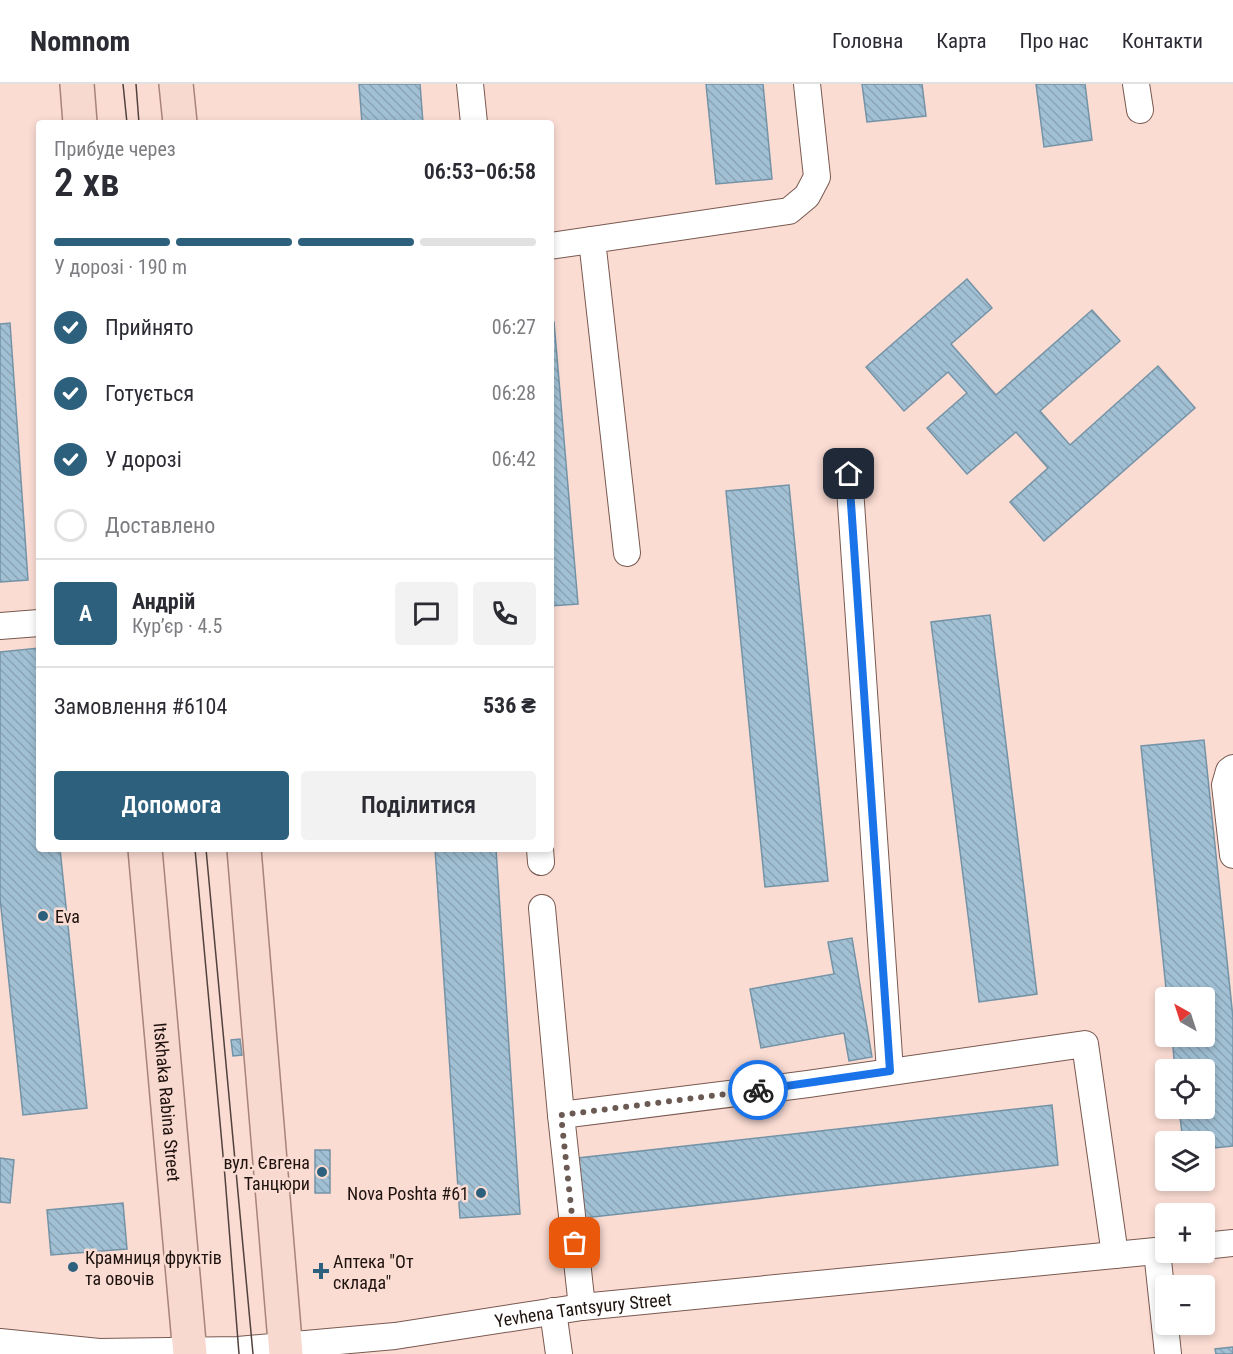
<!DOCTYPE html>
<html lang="uk">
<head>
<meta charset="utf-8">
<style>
	:root { --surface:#fff; --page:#f2f2f3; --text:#2b2b33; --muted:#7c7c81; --line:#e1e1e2; --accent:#2c607c }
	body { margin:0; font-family:"Roboto Condensed",sans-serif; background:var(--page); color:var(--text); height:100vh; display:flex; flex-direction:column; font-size:22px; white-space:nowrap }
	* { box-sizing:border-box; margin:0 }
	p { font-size:20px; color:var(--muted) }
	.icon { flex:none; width:33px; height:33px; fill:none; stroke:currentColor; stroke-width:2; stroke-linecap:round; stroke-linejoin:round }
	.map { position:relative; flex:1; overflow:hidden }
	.panel { position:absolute; left:36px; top:36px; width:518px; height:732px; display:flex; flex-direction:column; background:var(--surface); border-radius:6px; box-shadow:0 3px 9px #0003 }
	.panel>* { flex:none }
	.needle { width:39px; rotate:321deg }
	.tools { position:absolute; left:1155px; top:903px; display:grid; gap:12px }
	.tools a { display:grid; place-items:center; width:60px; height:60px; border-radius:6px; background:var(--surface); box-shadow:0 3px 9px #0003; font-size:30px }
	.pin { position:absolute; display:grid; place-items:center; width:51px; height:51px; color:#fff; margin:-26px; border-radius:12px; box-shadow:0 3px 9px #0006 }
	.courier { position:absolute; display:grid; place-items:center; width:60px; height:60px; margin:-30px; border:4px solid #1a73e8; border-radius:50%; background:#fff; color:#222; box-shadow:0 2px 8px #0007 }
	.summary em { font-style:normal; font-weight:600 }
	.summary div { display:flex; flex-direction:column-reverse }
	.summary { display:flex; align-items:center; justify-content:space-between; height:102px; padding:0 18px }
	h1 { font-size:39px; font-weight:600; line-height:45px }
	.bar { display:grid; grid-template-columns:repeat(4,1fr); gap:9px 6px; align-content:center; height:72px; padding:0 18px }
	.bar i { height:8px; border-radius:4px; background:var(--line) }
	.bar .active { background:var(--accent) }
	.bar p { grid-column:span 4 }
	.line { display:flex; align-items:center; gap:15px; padding:0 18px; border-top:2px solid var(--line) }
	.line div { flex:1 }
	.round { display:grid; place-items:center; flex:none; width:63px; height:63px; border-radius:6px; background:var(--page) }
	ol { padding:0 18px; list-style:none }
	li { display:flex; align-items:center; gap:18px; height:66px }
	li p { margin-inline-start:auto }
	li .icon { padding:6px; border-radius:50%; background:var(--accent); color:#fff; stroke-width:4 }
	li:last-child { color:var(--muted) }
	li i { width:33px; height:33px; border:3px solid var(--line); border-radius:50% }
	.button { display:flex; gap:12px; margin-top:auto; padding:12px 18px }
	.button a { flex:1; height:69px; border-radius:6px; background:var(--accent); color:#fff; font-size:24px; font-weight:600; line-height:69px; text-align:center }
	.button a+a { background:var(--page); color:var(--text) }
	header { display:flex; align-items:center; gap:36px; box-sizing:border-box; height:84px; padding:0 30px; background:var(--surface); border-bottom:2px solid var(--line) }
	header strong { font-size:28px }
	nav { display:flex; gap:33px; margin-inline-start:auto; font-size:21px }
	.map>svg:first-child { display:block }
	.building { fill:url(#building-back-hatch); stroke:#7593a6; stroke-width:1.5 }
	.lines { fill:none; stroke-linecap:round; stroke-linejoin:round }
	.minor-casing { stroke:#795950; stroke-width:28 }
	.major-casing { stroke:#a88378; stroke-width:36 }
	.minor { stroke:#fff; stroke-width:26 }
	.major { stroke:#f8d9d0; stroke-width:33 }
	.tram { stroke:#52423d; stroke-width:1.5 }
	.done { stroke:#6b5953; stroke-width:6; stroke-dasharray:0 10.8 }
	.route { stroke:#1a73e8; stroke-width:8 }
	.poi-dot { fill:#2c607c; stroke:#fadcd3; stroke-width:2 }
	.labels { text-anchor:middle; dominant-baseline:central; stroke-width:5; stroke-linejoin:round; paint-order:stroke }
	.poi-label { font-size:18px; fill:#1e120e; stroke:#fadcd3; text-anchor:start }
	.street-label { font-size:18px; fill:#1e120e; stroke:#fadcd3 }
</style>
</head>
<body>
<header>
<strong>Nomnom</strong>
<nav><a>Головна</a><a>Карта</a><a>Про нас</a><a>Контакти</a></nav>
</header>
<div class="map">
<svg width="1233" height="1270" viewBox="0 0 1233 1270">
	<defs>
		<pattern id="building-back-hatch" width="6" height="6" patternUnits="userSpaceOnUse" patternTransform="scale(1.5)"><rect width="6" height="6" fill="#a1c0d4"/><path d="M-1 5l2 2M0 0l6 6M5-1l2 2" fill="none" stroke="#8aa4b5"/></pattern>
	</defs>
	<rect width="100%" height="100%" fill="#fadcd3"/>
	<path class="building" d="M 359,0 L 420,0 L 423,39 L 362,39 Z
		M 706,0 L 763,0 L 772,95 L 716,100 Z
		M 862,0 L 922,0 L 926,32 L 867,38 Z
		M 1036,0 L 1085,0 L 1092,56 L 1044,63 Z
		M 967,195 L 992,224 L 951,260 L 996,311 L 1092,226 L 1120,257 L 1040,327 L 1070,361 L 1158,282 L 1195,324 L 1044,457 L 1010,418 L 1048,384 L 1016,348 L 967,390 L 927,344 L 967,309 L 948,288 L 904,327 L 866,283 Z
		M 550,238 L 554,238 L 578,520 L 550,522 Z
		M 10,239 L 28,496 L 0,498 L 0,240 Z
		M 789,401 L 828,797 L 765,803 L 726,407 Z
		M 990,531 L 1037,910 L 979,918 L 931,538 Z
		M 39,564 L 39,765 L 60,765 L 87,1024 L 23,1031 L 0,814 L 0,568 Z
		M 1204,656 L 1233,934 L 1233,1062 L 1204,1065 L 1204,1058 L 1183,1058 L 1179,1024 L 1204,1024 L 1204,986 L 1175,986 L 1172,952 L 1204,952 L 1204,914 L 1167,914 L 1141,662 Z
		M 435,765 L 496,765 L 520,1130 L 460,1134 Z
		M 852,854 L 872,973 L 849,977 L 844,949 L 761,964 L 750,905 L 834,890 L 828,858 Z
		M 240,955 L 242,971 L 233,972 L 231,956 Z
		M 1052,1021 L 1058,1081 L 584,1134 L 578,1074 Z
		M 315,1066 L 330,1066 L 330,1109 L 315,1109 Z
		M 0,1074 L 14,1076 L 10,1119 L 0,1118 Z
		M 123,1119 L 127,1165 L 51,1171 L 47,1126 Z
		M 1233,1263 L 1233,1270 L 1216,1270 L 1215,1265 Z"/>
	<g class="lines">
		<g class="minor-casing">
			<g id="minor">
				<path d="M 470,0 L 474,39"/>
				<path d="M 1136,0 L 1140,26"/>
				<path d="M 592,156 L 627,469"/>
				<path d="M 550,162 L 789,127 L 807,112 L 817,93 L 807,0"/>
				<path d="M 849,390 L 890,987"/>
				<path d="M 0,542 L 39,539"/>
				<path d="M 1233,684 L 1229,687 L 1225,701 L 1233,771"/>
				<path d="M 540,765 L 541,778"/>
				<path d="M 542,824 L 561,1031"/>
				<path d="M 1204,1162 L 1233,1159"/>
				<path d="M 1157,1167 L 1168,1270"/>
				<path d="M 582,1223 L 561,1031 L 808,1000 L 1085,960 L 1115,1171"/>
				<path d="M 553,1227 L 559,1270"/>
				<path id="s1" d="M 0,1258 L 99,1268 L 238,1266 L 395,1252 L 582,1223 L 1166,1166"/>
			</g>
		</g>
		<g class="major-casing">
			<g id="major">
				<path d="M 77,0 L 80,39"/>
				<path d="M 176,0 L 180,39"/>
				<path id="s2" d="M 145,765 L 190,1270"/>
				<path d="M 244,765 L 286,1270"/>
			</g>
		</g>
		<use href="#minor" class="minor"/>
		<use href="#major" class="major"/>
		<path class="tram" d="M 123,0 L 127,39
			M 136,0 L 139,39
			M 195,765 L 225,1093 L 239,1270
			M 206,765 L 253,1270"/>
	</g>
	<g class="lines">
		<path class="done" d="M 575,1159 L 561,1031 L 758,1006"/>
		<path class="route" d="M 758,1006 L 890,987 L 849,390"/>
	</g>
	<g class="poi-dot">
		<circle cx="43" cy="832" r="6"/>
		<circle cx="322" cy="1088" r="6"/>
		<circle cx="481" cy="1109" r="6"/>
		<circle cx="73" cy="1183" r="6"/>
		<path d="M318 1178h6v6h6v6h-6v6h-6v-6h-6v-6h6z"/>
	</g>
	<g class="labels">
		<g class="poi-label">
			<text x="55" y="832">Eva</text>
			<text x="310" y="1078" text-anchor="end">вул. Євгена<tspan x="310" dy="21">Танцюри</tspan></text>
			<text x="469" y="1109" text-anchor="end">Nova Poshta #61</text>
			<text x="85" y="1173">Крамниця фруктів<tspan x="85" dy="21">та овочів</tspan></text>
			<text x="333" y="1177">Аптека "От<tspan x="333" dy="21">склада"</tspan></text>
		</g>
		<g class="street-label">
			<text stroke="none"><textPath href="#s2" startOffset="254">Itskhaka Rabina Street</textPath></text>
			<text stroke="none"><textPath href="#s1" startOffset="586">Yevhena Tantsyury Street</textPath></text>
		</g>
	</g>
</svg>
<div class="tools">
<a><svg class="needle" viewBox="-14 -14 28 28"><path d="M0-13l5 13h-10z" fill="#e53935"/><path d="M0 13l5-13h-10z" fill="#7c7c81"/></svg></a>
<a><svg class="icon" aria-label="locate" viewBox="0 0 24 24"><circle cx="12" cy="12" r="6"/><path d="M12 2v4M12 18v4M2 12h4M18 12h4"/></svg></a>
<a><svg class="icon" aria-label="layers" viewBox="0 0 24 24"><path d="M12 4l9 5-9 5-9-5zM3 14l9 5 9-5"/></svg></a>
<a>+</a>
<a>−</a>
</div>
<div class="pin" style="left:575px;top:1159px;background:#ea580c"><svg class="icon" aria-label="bag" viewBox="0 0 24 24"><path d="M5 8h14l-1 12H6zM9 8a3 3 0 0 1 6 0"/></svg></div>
<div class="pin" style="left:849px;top:390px;background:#1f2937"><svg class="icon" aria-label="home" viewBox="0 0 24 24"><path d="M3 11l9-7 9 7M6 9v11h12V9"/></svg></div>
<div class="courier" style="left:758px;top:1006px"><svg class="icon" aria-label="bike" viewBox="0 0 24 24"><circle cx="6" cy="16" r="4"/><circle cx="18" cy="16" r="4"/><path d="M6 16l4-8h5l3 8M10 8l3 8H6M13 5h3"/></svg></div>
<section class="panel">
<div class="summary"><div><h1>2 хв</h1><p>Прибуде через</p></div><em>06:53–06:58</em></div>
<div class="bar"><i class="active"></i><i class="active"></i><i class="active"></i><i></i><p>У дорозі · 190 m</p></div>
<ol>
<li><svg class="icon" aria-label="check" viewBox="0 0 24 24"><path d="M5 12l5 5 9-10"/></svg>Прийнято<p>06:27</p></li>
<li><svg class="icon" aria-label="check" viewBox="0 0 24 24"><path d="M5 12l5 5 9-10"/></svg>Готується<p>06:28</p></li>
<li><svg class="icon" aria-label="check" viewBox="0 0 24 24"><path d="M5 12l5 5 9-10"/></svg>У дорозі<p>06:42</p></li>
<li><i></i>Доставлено</li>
</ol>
<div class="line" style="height:108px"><b class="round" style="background:var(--accent);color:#fff">А</b><div><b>Андрій</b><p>Кур’єр · 4.5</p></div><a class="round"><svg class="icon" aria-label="chat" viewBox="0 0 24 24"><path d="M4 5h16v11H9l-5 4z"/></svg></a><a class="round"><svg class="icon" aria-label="phone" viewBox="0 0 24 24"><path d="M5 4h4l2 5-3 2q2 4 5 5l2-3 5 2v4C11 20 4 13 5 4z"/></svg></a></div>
<div class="line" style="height:78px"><div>Замовлення #6104</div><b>536 ₴</b></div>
<div class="button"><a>Допомога</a><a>Поділитися</a></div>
</section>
</div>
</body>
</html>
